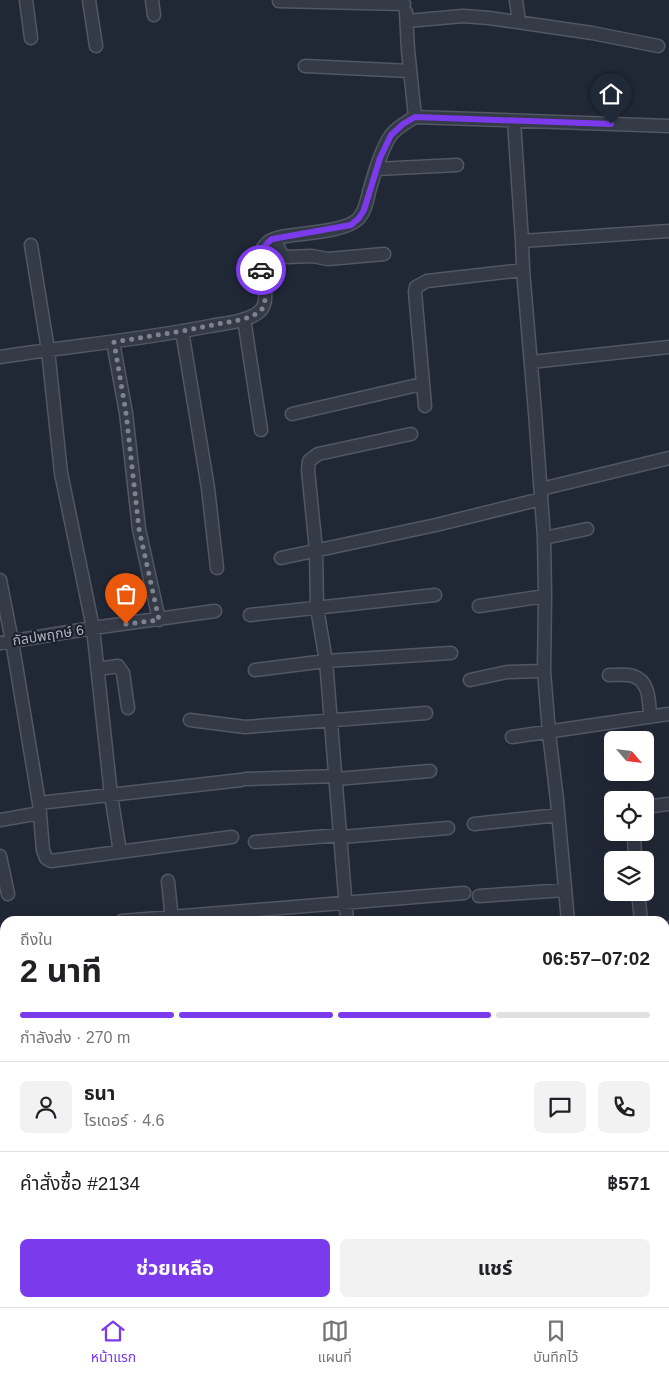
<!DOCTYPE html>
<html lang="th">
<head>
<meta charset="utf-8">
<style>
	:root { --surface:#fff; --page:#f2f2f2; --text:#202124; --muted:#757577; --line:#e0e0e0; --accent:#7c3aed }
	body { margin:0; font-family:Arial,"Noto Sans Thai",sans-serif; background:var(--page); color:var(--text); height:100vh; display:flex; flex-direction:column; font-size:19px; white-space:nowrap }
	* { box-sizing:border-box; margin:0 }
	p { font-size:16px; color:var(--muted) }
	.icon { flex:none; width:28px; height:28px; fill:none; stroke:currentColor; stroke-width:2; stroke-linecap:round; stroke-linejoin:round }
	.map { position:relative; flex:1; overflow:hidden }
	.sheet { position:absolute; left:0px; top:916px; width:670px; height:391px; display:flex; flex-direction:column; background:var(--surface); border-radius:15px 15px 0 0; box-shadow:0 5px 20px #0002 }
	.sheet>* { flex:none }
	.needle { width:32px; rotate:118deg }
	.tools { position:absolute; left:604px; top:731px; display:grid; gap:10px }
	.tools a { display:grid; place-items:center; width:50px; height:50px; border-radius:8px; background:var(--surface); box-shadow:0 5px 20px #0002; font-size:25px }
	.pin { position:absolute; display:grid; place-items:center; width:42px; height:42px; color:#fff; margin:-51px -21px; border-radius:50% 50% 50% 0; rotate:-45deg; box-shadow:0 0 5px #0007 }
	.pin .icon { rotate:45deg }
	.courier { position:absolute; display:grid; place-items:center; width:50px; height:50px; margin:-25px; border:4px solid #7c3aed; border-radius:50%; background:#fff; color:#222; box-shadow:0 1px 6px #0007 }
	.summary em { font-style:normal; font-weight:700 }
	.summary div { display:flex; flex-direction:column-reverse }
	.summary { display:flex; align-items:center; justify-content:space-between; height:85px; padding:0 20px }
	h1 { font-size:32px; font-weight:700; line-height:38px }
	.bar { display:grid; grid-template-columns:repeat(4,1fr); gap:8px 5px; align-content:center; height:60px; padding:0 20px }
	.bar i { height:6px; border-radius:4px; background:var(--line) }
	.bar .active { background:var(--accent) }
	.bar p { grid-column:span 4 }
	.line { display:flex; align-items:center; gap:12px; padding:0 20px; border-top:1px solid var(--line) }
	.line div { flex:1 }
	.round { display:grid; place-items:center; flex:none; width:52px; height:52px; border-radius:8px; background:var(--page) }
	.cta { display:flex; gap:10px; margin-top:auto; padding:10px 20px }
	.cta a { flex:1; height:58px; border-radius:8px; background:var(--accent); color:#fff; font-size:20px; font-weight:700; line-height:58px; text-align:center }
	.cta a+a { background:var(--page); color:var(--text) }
	.tab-bar { display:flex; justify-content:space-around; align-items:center; height:70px; border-top:1px solid var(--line); background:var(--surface); font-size:14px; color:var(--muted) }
	.tab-bar a { display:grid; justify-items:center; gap:2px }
	.tab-bar .active { color:var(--accent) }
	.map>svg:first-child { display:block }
	.green { fill:#253638 }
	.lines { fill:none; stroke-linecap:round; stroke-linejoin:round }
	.minor-casing { stroke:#515763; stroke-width:15 }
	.minor { stroke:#343a46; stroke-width:12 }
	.done { stroke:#7d8391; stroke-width:5; stroke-dasharray:0 9 }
	.route { stroke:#7c3aed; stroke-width:6 }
	.labels { text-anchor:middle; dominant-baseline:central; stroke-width:4; stroke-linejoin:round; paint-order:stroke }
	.street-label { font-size:14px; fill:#aeb4c2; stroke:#191f2a }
</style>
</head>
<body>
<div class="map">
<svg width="669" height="1307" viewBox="0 0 669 1307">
	<rect width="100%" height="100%" fill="#212835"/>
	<path class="green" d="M 5,1284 L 5,1302 L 233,1302 L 233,1307 L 0,1307 L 0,1285 Z"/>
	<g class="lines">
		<g class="minor-casing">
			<path id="minor" d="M 26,0 L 31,38
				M 89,0 L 96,46
				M 152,0 L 154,15
				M 516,0 L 519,22
				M 279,1 L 404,4
				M 406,12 L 408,50 L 415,117
				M 407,21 L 463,16 L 489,18 L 592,33 L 658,46
				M 305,66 L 410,71
				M 514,121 L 522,241 L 523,270 L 535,412 L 544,538 L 545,596 L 544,671 L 549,733 L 557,800 L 568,921
				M 376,169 L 457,165
				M 275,239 L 280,252 L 284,256 L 288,257 L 312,256 L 328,259 L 384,254
				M 522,241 L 669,231
				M 31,245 L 48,350 L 61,473 L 93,628 L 111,795 L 120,852
				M 244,319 L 261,430
				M 182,331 L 208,488 L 217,568
				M 113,342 L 126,413 L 139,529 L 159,620
				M 0,357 C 70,346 140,340 210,326 C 225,323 248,322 260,311 C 276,295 248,260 267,243 C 271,239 277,238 281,237 C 300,233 345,232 358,219 C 365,212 367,201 369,192 C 374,175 381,149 391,135 C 397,127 407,122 415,117 L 669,126
				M 531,362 L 669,347
				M 425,406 L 415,292 L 416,287 L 427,281 L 523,270
				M 292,414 L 422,384
				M 541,489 L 669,458
				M 544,538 L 587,529
				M 281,558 L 436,525 L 541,499
				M 0,580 L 12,641 L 39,803 L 43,850 L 46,858 L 51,861 L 232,837
				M 479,606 L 545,596
				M 250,615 L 435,595
				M 0,643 L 93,628 L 215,611
				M 98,669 L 118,666 L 123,673 L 128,708
				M 255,670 L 326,661 L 451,653
				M 609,675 C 617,675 626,674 633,676 C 650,681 649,702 650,717
				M 470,680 L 507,672 L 544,671
				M 190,720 L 245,727 L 426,713
				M 512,737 L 669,714
				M 245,779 L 336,776
				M 336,779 L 430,771
				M 39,803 L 241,780
				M 645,807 L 669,804
				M 0,820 L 40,813
				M 474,824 L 558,815
				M 634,832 L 635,860
				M 341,837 L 448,828
				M 255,842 L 340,835
				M 0,856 L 8,894
				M 168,881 L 172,921
				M 638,892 L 641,921
				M 479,896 L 565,890
				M 122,921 L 464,893
				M 347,921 L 326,661 L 317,608 L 316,550 L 308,470 L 309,461 L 318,454 L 411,434
				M 665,929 L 669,928
				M 0,936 L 5,935
				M 665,1094 L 669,1093
				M 0,1162 L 5,1161
				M 665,1179 L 669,1219
				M 665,1253 L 669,1248
				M 0,1271 L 5,1270
				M 0,1301 L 5,1300
				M 652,1302 L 653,1307
				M 223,1307 L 224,1302
				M 373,1307 L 373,1302"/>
		</g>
		<use href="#minor" class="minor"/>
	</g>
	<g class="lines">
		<path class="done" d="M 126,624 L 159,620 L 139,529 L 126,413 L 114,342 L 182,331 L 244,319 L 256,314 L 262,309 L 265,300 L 261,270"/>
		<path class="route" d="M 261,270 C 259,258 262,246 272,239 L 351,225 L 359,218 L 364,210 L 380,158 L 391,135 L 403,124 L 415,117 L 611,124"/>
	</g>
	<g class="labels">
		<g class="street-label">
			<text transform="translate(48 635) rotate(-9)">กัลปพฤกษ์ 6</text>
		</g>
	</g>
</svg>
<div class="tools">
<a><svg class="needle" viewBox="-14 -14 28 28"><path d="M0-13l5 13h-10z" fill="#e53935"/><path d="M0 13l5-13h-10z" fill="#757577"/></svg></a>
<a><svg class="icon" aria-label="locate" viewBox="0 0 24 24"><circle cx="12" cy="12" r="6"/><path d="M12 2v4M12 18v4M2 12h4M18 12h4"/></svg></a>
<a><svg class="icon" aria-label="layers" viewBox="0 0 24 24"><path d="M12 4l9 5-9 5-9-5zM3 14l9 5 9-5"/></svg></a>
</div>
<div class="pin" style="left:126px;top:624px;background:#ea580c"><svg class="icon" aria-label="bag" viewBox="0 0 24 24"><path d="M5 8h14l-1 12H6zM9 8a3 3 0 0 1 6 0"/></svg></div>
<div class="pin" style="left:611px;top:124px;background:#1f2937"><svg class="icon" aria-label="home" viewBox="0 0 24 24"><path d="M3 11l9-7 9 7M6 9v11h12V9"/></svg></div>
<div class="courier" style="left:261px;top:270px"><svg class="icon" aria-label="car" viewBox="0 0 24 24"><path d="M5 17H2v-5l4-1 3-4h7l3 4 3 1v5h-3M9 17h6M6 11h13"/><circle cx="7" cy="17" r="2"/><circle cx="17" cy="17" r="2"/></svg></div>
<section class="sheet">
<div class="summary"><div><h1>2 นาที</h1><p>ถึงใน</p></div><em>06:57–07:02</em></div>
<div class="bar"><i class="active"></i><i class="active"></i><i class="active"></i><i></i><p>กำลังส่ง · 270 m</p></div>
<div class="line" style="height:90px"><a class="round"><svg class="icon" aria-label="person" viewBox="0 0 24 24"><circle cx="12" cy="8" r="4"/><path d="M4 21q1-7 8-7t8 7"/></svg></a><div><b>ธนา</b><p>ไรเดอร์ · 4.6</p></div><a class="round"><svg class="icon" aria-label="chat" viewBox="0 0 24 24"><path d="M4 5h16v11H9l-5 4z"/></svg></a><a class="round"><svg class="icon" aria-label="phone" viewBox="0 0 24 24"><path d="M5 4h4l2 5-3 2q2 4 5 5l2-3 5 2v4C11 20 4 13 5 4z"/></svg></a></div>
<div class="line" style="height:65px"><div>คำสั่งซื้อ #2134</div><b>฿571</b></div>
<div class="cta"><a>ช่วยเหลือ</a><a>แชร์</a></div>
</section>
</div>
<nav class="tab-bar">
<a class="active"><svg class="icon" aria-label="home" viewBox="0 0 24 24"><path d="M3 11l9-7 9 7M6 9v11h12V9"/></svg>หน้าแรก</a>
<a><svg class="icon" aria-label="map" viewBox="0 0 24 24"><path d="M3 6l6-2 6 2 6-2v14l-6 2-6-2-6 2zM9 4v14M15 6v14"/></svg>แผนที่</a>
<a><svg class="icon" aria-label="saved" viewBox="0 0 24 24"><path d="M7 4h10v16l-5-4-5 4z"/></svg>บันทึกไว้</a>
</nav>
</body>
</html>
